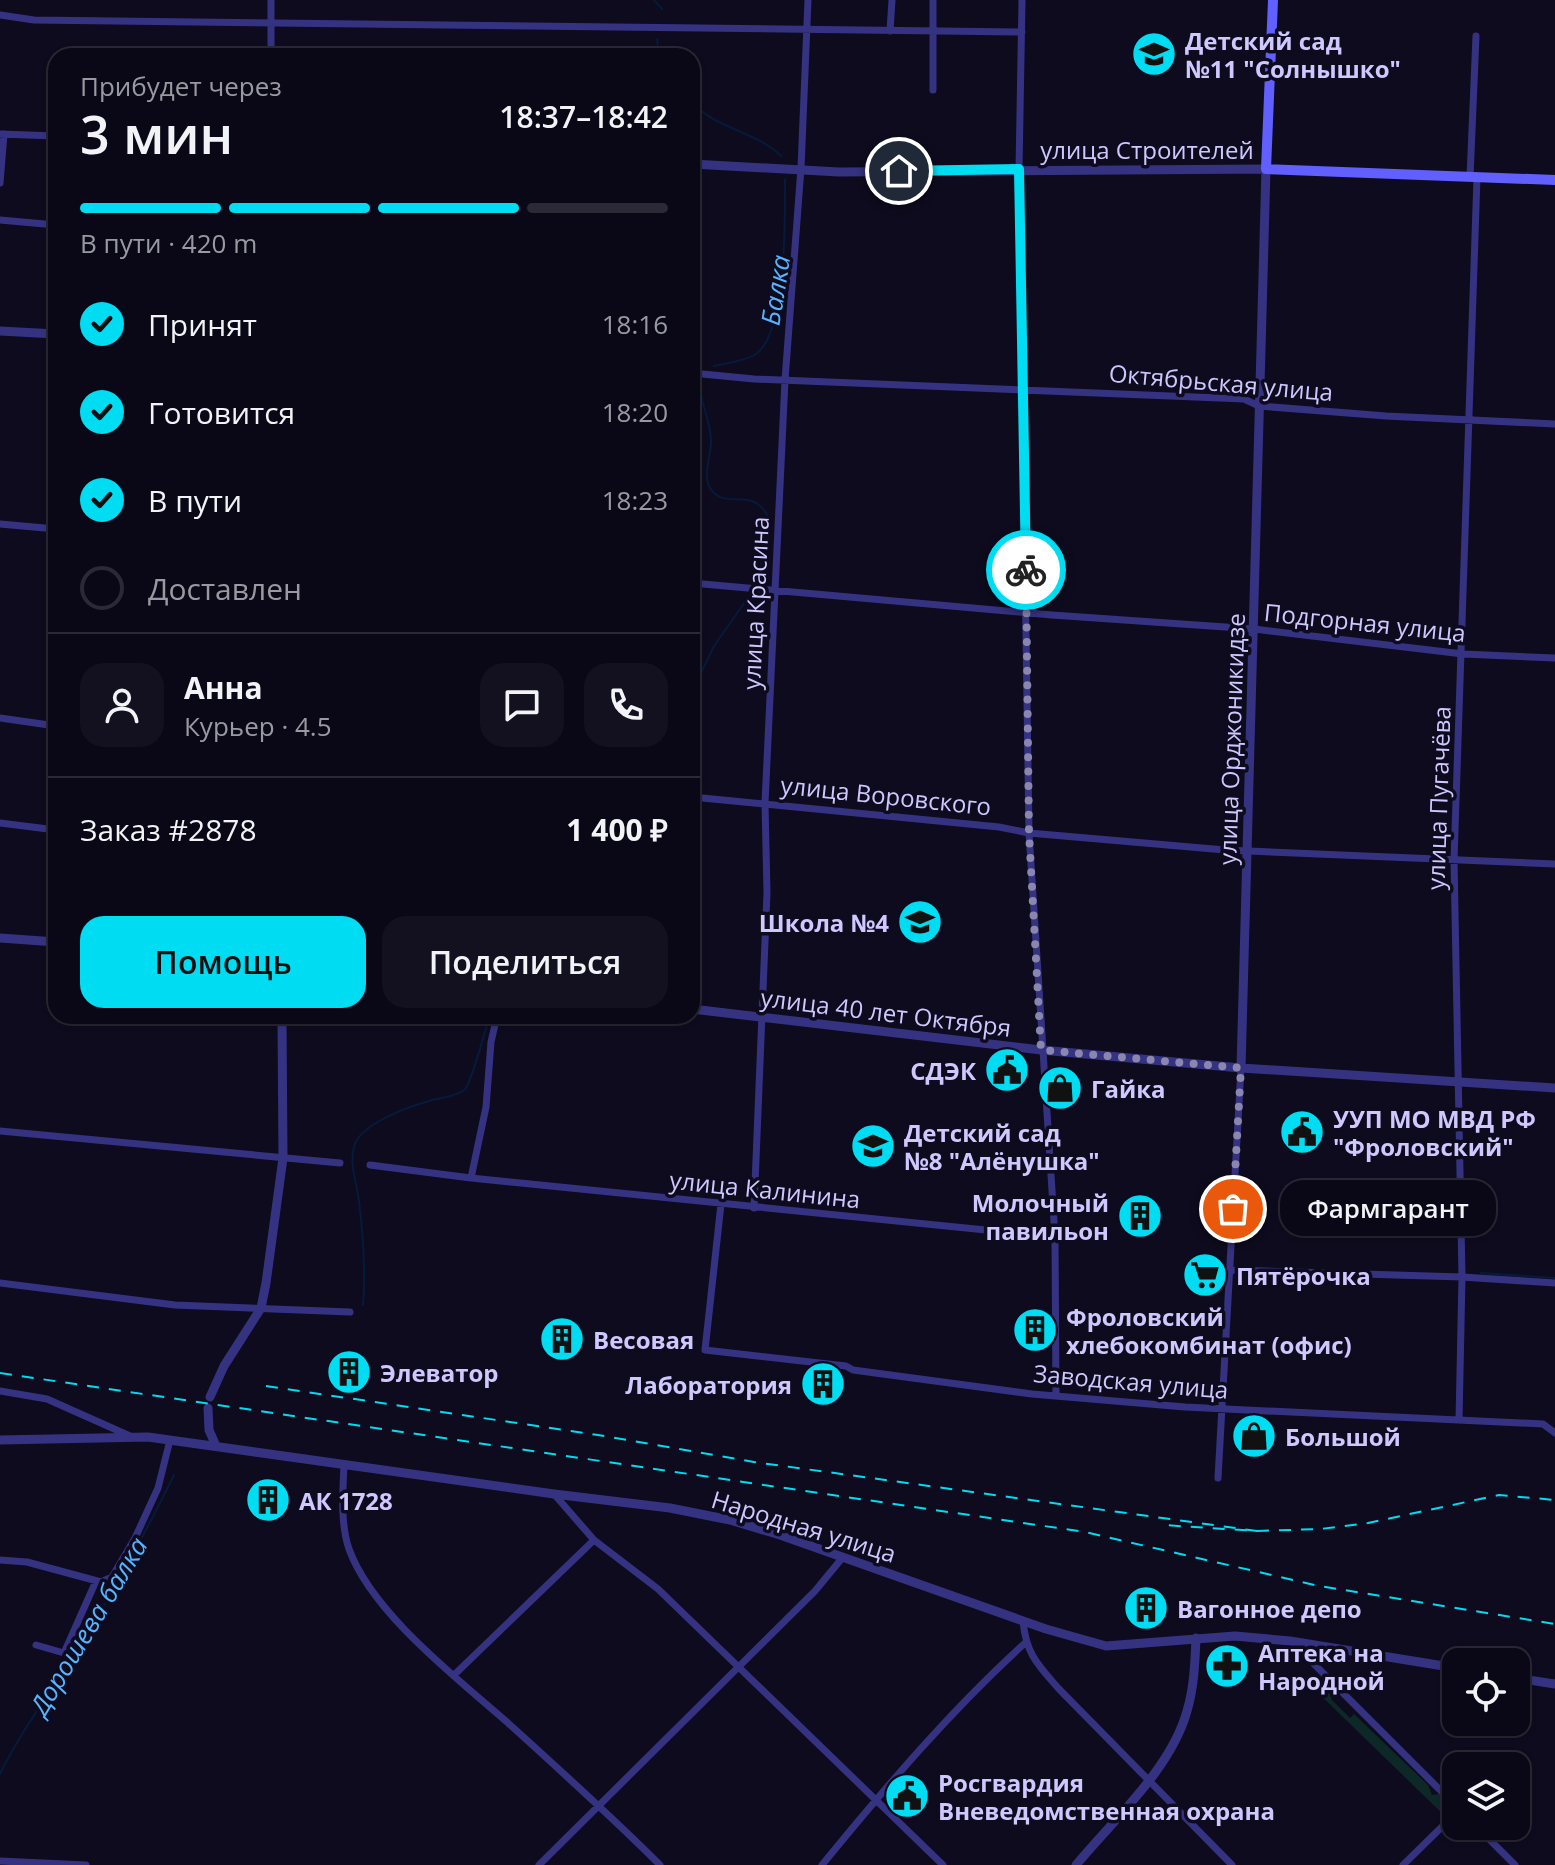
<!DOCTYPE html>
<html lang="ru">
<head>
<meta charset="utf-8">
<style>
	:root { --surface:#0a0816; --page:#13111f; --text:#f1f3f6; --muted:#999aa1; --line:#2a2935; --accent:#00ddf3 }
	body { margin:0; font-family:"Open Sans",sans-serif; background:var(--page); color:var(--text); height:100vh; display:flex; flex-direction:column; font-size:30px; white-space:nowrap }
	* { box-sizing:border-box; margin:0 }
	p { font-size:26px; color:var(--muted) }
	.icon { flex:none; width:44px; height:44px; fill:none; stroke:currentColor; stroke-width:2; stroke-linecap:round; stroke-linejoin:round }
	.map { position:relative; flex:1; overflow:hidden }
	.drawer { position:absolute; left:48px; top:48px; width:652px; height:976px; display:flex; flex-direction:column; background:var(--surface); border-radius:24px; box-shadow:0 2px 6px #0004,0 0 0 2px var(--line) }
	.drawer>* { flex:none }
	.fabs { position:absolute; left:1442px; top:1648px; display:grid; gap:16px }
	.fabs a { display:grid; place-items:center; width:88px; height:88px; border-radius:16px; background:var(--surface); box-shadow:0 2px 6px #0004,0 0 0 2px var(--line); font-size:40px }
	.pin { position:absolute; display:grid; place-items:center; width:68px; height:68px; color:#fff; margin:-34px; border:4px solid #fff; border-radius:50%; box-shadow:0 2px 8px #0007 }
	.courier { position:absolute; display:grid; place-items:center; width:80px; height:80px; margin:-40px; border:6px solid #00ddf3; border-radius:50%; background:#fff; color:#222; box-shadow:0 2px 10px #0007 }
	.bubble { position:absolute; height:56px; border-radius:24px; background:var(--surface); box-shadow:0 2px 6px #0004,0 0 0 2px var(--line); font-size:26px; font-weight:600; line-height:56px; text-align:center }
	.headline em { font-style:normal; font-weight:600 }
	.headline div { display:flex; flex-direction:column-reverse }
	.headline { display:flex; align-items:center; justify-content:space-between; height:136px; padding:0 32px }
	h1 { font-size:52px; font-weight:600; line-height:60px }
	.bar { display:grid; grid-template-columns:repeat(4,1fr); gap:12px 8px; align-content:center; height:96px; padding:0 32px }
	.bar i { height:10px; border-radius:6px; background:var(--line) }
	.bar .on { background:var(--accent) }
	.bar p { grid-column:span 4 }
	.line { display:flex; align-items:center; gap:20px; padding:0 32px; border-top:2px solid var(--line) }
	.line div { flex:1 }
	.round { display:grid; place-items:center; flex:none; width:84px; height:84px; border-radius:24px; background:var(--page) }
	ol { padding:0 32px; list-style:none }
	li { display:flex; align-items:center; gap:24px; height:88px }
	li p { margin-inline-start:auto }
	li .icon { padding:8px; border-radius:50%; background:var(--accent); color:#111; stroke-width:4 }
	li:last-child { color:var(--muted) }
	li i { width:44px; height:44px; border:4px solid var(--line); border-radius:50% }
	.action { display:flex; gap:16px; margin-top:auto; padding:16px 32px }
	.action a { flex:1; height:92px; border-radius:24px; background:var(--accent); color:#111; font-size:32px; font-weight:600; line-height:92px; text-align:center }
	.action a+a { background:var(--page); color:var(--text) }
	.map>svg:first-child { display:block }
	.green { fill:#0d2927 }
	.lines { fill:none; stroke-linecap:round; stroke-linejoin:round }
	.stream { stroke:#061a3c; stroke-width:2 }
	.minor { stroke:#353381; stroke-width:7 }
	.tertiary { stroke:#353381; stroke-width:9 }
	.secondary { stroke:#615fff; stroke-width:10 }
	.rail { stroke:#00ddf3; stroke-width:2; stroke-dasharray:12 10; stroke-linecap:butt }
	.done { stroke:#8b86b0; stroke-width:8; stroke-dasharray:0 14.4 }
	.route { stroke:#00ddf3; stroke-width:10 }
	.labels { text-anchor:middle; dominant-baseline:central; stroke-width:7; stroke-linejoin:round; paint-order:stroke }
	.poi-label { font-size:24px; font-weight:bold; fill:#cec8ff; stroke:#0e0b1e; text-anchor:start }
	.street-label { font-size:24px; fill:#cec8ff; stroke:#0e0b1e }
	.water-label { font-size:26px; font-style:italic; fill:#56b3ff; stroke:#0e0b1e }
</style>
</head>
<body>
<div class="map">
<svg width="1555" height="1865" viewBox="0 0 1555 1865">
	<rect width="100%" height="100%" fill="#0e0b1e"/>
	<path class="green" d="M 1314,1675 L 1335,1694 L 1331,1699 L 1350,1718 L 1354,1714 L 1428,1785 L 1432,1795 L 1439,1794 L 1453,1809 L 1453,1814 L 1448,1819 L 1308,1683 Z"/>
	<g class="lines">
		<path class="stream" d="M 654,0 L 662,9
			M 657,39 L 659,56
			M 692,102 C 715,129 756,131 781,156
			M 714,366 C 726,363 746,361 756,354 C 787,332 785,216 785,179
			M 701,382 C 698,400 712,422 711,443 C 711,456 701,479 712,491 C 729,511 756,482 771,524 L 757,581
			M 692,692 L 714,646 L 747,599
			M 1481,1273 L 1555,1278
			M 363,1305 C 366,1271 363,1235 359,1201 C 357,1184 349,1164 354,1147 C 359,1124 408,1107 429,1101 C 440,1097 456,1097 464,1090 C 471,1086 485,1029 490,1016
			M 0,1774 C 20,1733 47,1697 71,1659 C 109,1600 143,1538 174,1475"/>
		<path class="minor" d="M 271,0 L 271,56
			M 1022,0 L 1019,169 L 1029,833 L 1055,1237 L 1056,1396
			M 0,15 L 34,20 L 1022,32
			M 890,31 L 892,0
			M 933,90 L 933,0
			M 0,134 L 56,136
			M 1470,177 L 1476,36
			M 0,183 L 4,134
			M 0,220 L 56,225
			M 692,373 L 754,379 L 1244,399 L 1259,406 L 1386,416 L 1555,424
			M 0,524 L 56,529
			M 692,583 L 1052,615 L 1254,629 L 1463,654 L 1555,658
			M 0,718 L 56,726
			M 692,797 L 999,827 L 1029,833 L 1225,850 L 1555,864
			M 0,823 L 56,830
			M 0,1131 L 340,1163
			M 370,1165 L 471,1178 L 1055,1237
			M 471,1178 L 486,1107 L 491,1042 L 497,1016
			M 721,1204 L 705,1350 L 846,1366 L 853,1370 L 1032,1394 L 1185,1407 L 1543,1424 L 1555,1433
			M 754,1208 L 767,893 L 765,803 L 785,380 L 801,168 L 808,0
			M 1230,1270 L 1462,1277 L 1555,1283
			M 0,1283 L 175,1305 L 350,1312
			M 0,1391 L 47,1399 L 130,1436
			M 1459,1420 L 1462,1277 L 1454,860 L 1477,177
			M 344,1464 C 343,1490 340,1523 349,1549 C 372,1613 457,1678 508,1723 C 560,1770 611,1816 660,1865
			M 1218,1478 L 1241,1068
			M 554,1494 L 594,1540 L 658,1589 L 943,1865
			M 0,1560 L 27,1562 L 101,1582 L 112,1577 L 135,1538 L 158,1488 L 170,1440
			M 1023,1621 C 1026,1654 1038,1665 1059,1689 L 1232,1865
			M 1291,1641 L 1456,1806
			M 36,1645 L 64,1653 L 96,1581
			M 454,1675 L 594,1540
			M 1476,1826 L 1515,1865
			M 0,1861 L 86,1865
			M 539,1865 L 815,1591 L 843,1557
			M 822,1865 C 885,1788 951,1710 1025,1643
			M 1403,1865 L 1456,1813"/>
		<path class="tertiary" d="M 692,164 L 839,172 L 1266,169 L 1241,1068
			M 0,331 L 56,334
			M 0,938 L 56,942
			M 692,1009 L 1041,1050 L 1241,1068 L 1555,1088
			M 210,1397 L 224,1366 L 261,1308 L 266,1283 L 283,1158 L 282,1016
			M 208,1408 L 209,1430 L 216,1446
			M 0,1440 L 148,1437 L 554,1494 L 670,1508 L 730,1520 L 780,1535 L 1046,1629 L 1106,1646 L 1235,1636 L 1290,1641 L 1456,1668
			M 1516,1678 L 1555,1684
			M 1076,1865 C 1114,1819 1171,1769 1187,1711 C 1194,1688 1195,1662 1196,1638"/>
		<path class="secondary" d="M 1273,0 L 1266,169 L 1555,180"/>
		<path class="rail" d="M 0,1373 L 1085,1532 L 1319,1586 L 1555,1624
			M 266,1386 L 598,1435 L 754,1462 L 1257,1531 L 1163,1525
			M 1257,1531 L 1320,1529 L 1368,1523 L 1499,1495 L 1555,1500"/>
	</g>
	<g class="lines">
		<path class="done" d="M 1026,570 L 1029,833 L 1041,1050 L 1241,1068 L 1233,1209"/>
		<path class="route" d="M 899,171 L 1019,169 L 1026,570"/>
	</g>
	<defs>
		<g id="school-disc" transform="scale(2.3)"><circle r="9.5" fill="#00ddf3" stroke="#0e0b1e"/><path d="M0-5L7-2L0 1L-7-2ZM-4 1L0 2.5L4 1V4Q0 6-4 4Z" fill="#111"/></g>
		<g id="civic-disc" transform="scale(2.3)"><circle r="9.5" fill="#00ddf3" stroke="#0e0b1e"/><path d="M-.6-6.5H3V-4.5H.6V-3L4-1V1h2V6H-6V1h2V-1L-.6-3ZM-1.2 2.5V6h2.4V2.5Z" fill="#111"/></g>
		<g id="shop-disc" transform="scale(2.3)"><circle r="9.5" fill="#00ddf3" stroke="#0e0b1e"/><path d="M-5-2.5h2.3a2.7 3.5 0 0 1 5.4 0H5L5.5 6h-11ZM-1.5-2.5h3a1.5 2.3 0 0 0-3 0Z" fill="#111"/></g>
		<g id="building-disc" transform="scale(2.3)"><circle r="9.5" fill="#00ddf3" stroke="#0e0b1e"/><path d="M-4-6H4V6H1V3H-1V6H-4ZM-2.5-4.3h1.7v1.8h-1.7ZM.8-4.3h1.7v1.8H.8ZM-2.5-1h1.7V.8h-1.7ZM.8-1h1.7V.8H.8Z" fill="#111"/></g>
		<g id="supermarket-disc" transform="scale(2.3)"><circle r="9.5" fill="#00ddf3" stroke="#0e0b1e"/><path d="M-6-5.5h2.5l.6 2H6L4.5 2H-2.5L-4.4-4H-6ZM-1.5 3.2a1.3 1.3 0 1 0 .1 0ZM3 3.2a1.3 1.3 0 1 0 .1 0Z" fill="#111"/></g>
		<g id="pharmacy-disc" transform="scale(2.3)"><circle r="9.5" fill="#00ddf3" stroke="#0e0b1e"/><path d="M-2-6h4v4h4v4h-4v4h-4v-4h-4v-4h4Z" fill="#111"/></g>
	</defs>
	<g fill-rule="evenodd">
		<use href="#school-disc" x="1154" y="54"/>
		<use href="#school-disc" x="920" y="922"/>
		<use href="#civic-disc" x="1007" y="1070"/>
		<use href="#shop-disc" x="1060" y="1088"/>
		<use href="#civic-disc" x="1302" y="1132"/>
		<use href="#school-disc" x="873" y="1146"/>
		<use href="#building-disc" x="1140" y="1216"/>
		<use href="#supermarket-disc" x="1205" y="1275"/>
		<use href="#building-disc" x="1035" y="1330"/>
		<use href="#building-disc" x="562" y="1339"/>
		<use href="#building-disc" x="349" y="1372"/>
		<use href="#building-disc" x="823" y="1384"/>
		<use href="#shop-disc" x="1254" y="1436"/>
		<use href="#building-disc" x="268" y="1500"/>
		<use href="#building-disc" x="1146" y="1608"/>
		<use href="#pharmacy-disc" x="1227" y="1666"/>
		<use href="#civic-disc" x="907" y="1796"/>
	</g>
	<g class="labels">
		<g class="poi-label">
			<text x="1185" y="40">Детский сад<tspan x="1185" dy="28">№11 "Солнышко"</tspan></text>
			<text x="889" y="922" text-anchor="end">Школа №4</text>
			<text x="976" y="1070" text-anchor="end">СДЭК</text>
			<text x="1091" y="1088">Гайка</text>
			<text x="1333" y="1118">УУП МО МВД РФ<tspan x="1333" dy="28">"Фроловский"</tspan></text>
			<text x="904" y="1132">Детский сад<tspan x="904" dy="28">№8 "Алёнушка"</tspan></text>
			<text x="1109" y="1202" text-anchor="end">Молочный<tspan x="1109" dy="28">павильон</tspan></text>
			<text x="1236" y="1275">Пятёрочка</text>
			<text x="1066" y="1316">Фроловский<tspan x="1066" dy="28">хлебокомбинат (офис)</tspan></text>
			<text x="593" y="1339">Весовая</text>
			<text x="380" y="1372">Элеватор</text>
			<text x="792" y="1384" text-anchor="end">Лаборатория</text>
			<text x="1285" y="1436">Большой</text>
			<text x="299" y="1500">АК 1728</text>
			<text x="1177" y="1608">Вагонное депо</text>
			<text x="1258" y="1652">Аптека на<tspan x="1258" dy="28">Народной</tspan></text>
			<text x="938" y="1782">Росгвардия<tspan x="938" dy="28">Вневедомственная охрана</tspan></text>
		</g>
		<g class="street-label">
			<text x="1147" y="149">улица Строителей</text>
			<text transform="translate(1221 382) rotate(5)">Октябрьская улица</text>
			<text transform="translate(755 603) rotate(-87)">улица Красина</text>
			<text transform="translate(1365 622) rotate(6)">Подгорная улица</text>
			<text transform="translate(1231 739) rotate(-88)">улица Орджоникидзе</text>
			<text transform="translate(886 795) rotate(6)">улица Воровского</text>
			<text transform="translate(1438 798) rotate(-88)">улица Пугачёва</text>
			<text transform="translate(886 1012) rotate(7)">улица 40 лет Октября</text>
			<text transform="translate(765 1189) rotate(6)">улица Калинина</text>
			<text transform="translate(1131 1381) rotate(5)">Заводская улица</text>
			<text transform="translate(804 1526) rotate(17)">Народная улица</text>
		</g>
		<g class="water-label">
			<text transform="translate(775 290) rotate(-81)">Балка</text>
			<text transform="translate(88 1626) rotate(-59)">Дорошева балка</text>
		</g>
	</g>
</svg>
<div class="fabs">
<a><svg class="icon" aria-label="locate" viewBox="0 0 24 24"><circle cx="12" cy="12" r="6"/><path d="M12 2v4M12 18v4M2 12h4M18 12h4"/></svg></a>
<a><svg class="icon" aria-label="layers" viewBox="0 0 24 24"><path d="M12 4l9 5-9 5-9-5zM3 14l9 5 9-5"/></svg></a>
</div>
<div class="pin" style="left:1233px;top:1209px;background:#ea580c"><svg class="icon" aria-label="bag" viewBox="0 0 24 24"><path d="M5 8h14l-1 12H6zM9 8a3 3 0 0 1 6 0"/></svg></div>
<div class="pin" style="left:899px;top:171px;background:#1f2937"><svg class="icon" aria-label="home" viewBox="0 0 24 24"><path d="M3 11l9-7 9 7M6 9v11h12V9"/></svg></div>
<div class="courier" style="left:1026px;top:570px"><svg class="icon" aria-label="bike" viewBox="0 0 24 24"><circle cx="6" cy="16" r="4"/><circle cx="18" cy="16" r="4"/><path d="M6 16l4-8h5l3 8M10 8l3 8H6M13 5h3"/></svg></div>
<div class="bubble" style="left:1280px;top:1180px;width:216px">Фармгарант</div>
<section class="drawer">
<div class="headline"><div><h1>3 мин</h1><p>Прибудет через</p></div><em>18:37–18:42</em></div>
<div class="bar"><i class="on"></i><i class="on"></i><i class="on"></i><i></i><p>В пути · 420 m</p></div>
<ol>
<li><svg class="icon" aria-label="check" viewBox="0 0 24 24"><path d="M5 12l5 5 9-10"/></svg>Принят<p>18:16</p></li>
<li><svg class="icon" aria-label="check" viewBox="0 0 24 24"><path d="M5 12l5 5 9-10"/></svg>Готовится<p>18:20</p></li>
<li><svg class="icon" aria-label="check" viewBox="0 0 24 24"><path d="M5 12l5 5 9-10"/></svg>В пути<p>18:23</p></li>
<li><i></i>Доставлен</li>
</ol>
<div class="line" style="height:144px"><a class="round"><svg class="icon" aria-label="person" viewBox="0 0 24 24"><circle cx="12" cy="8" r="4"/><path d="M4 21q1-7 8-7t8 7"/></svg></a><div><b>Анна</b><p>Курьер · 4.5</p></div><a class="round"><svg class="icon" aria-label="chat" viewBox="0 0 24 24"><path d="M4 5h16v11H9l-5 4z"/></svg></a><a class="round"><svg class="icon" aria-label="phone" viewBox="0 0 24 24"><path d="M5 4h4l2 5-3 2q2 4 5 5l2-3 5 2v4C11 20 4 13 5 4z"/></svg></a></div>
<div class="line" style="height:104px"><div>Заказ #2878</div><b>1 400 ₽</b></div>
<div class="action"><a>Помощь</a><a>Поделиться</a></div>
</section>
</div>
</body>
</html>
